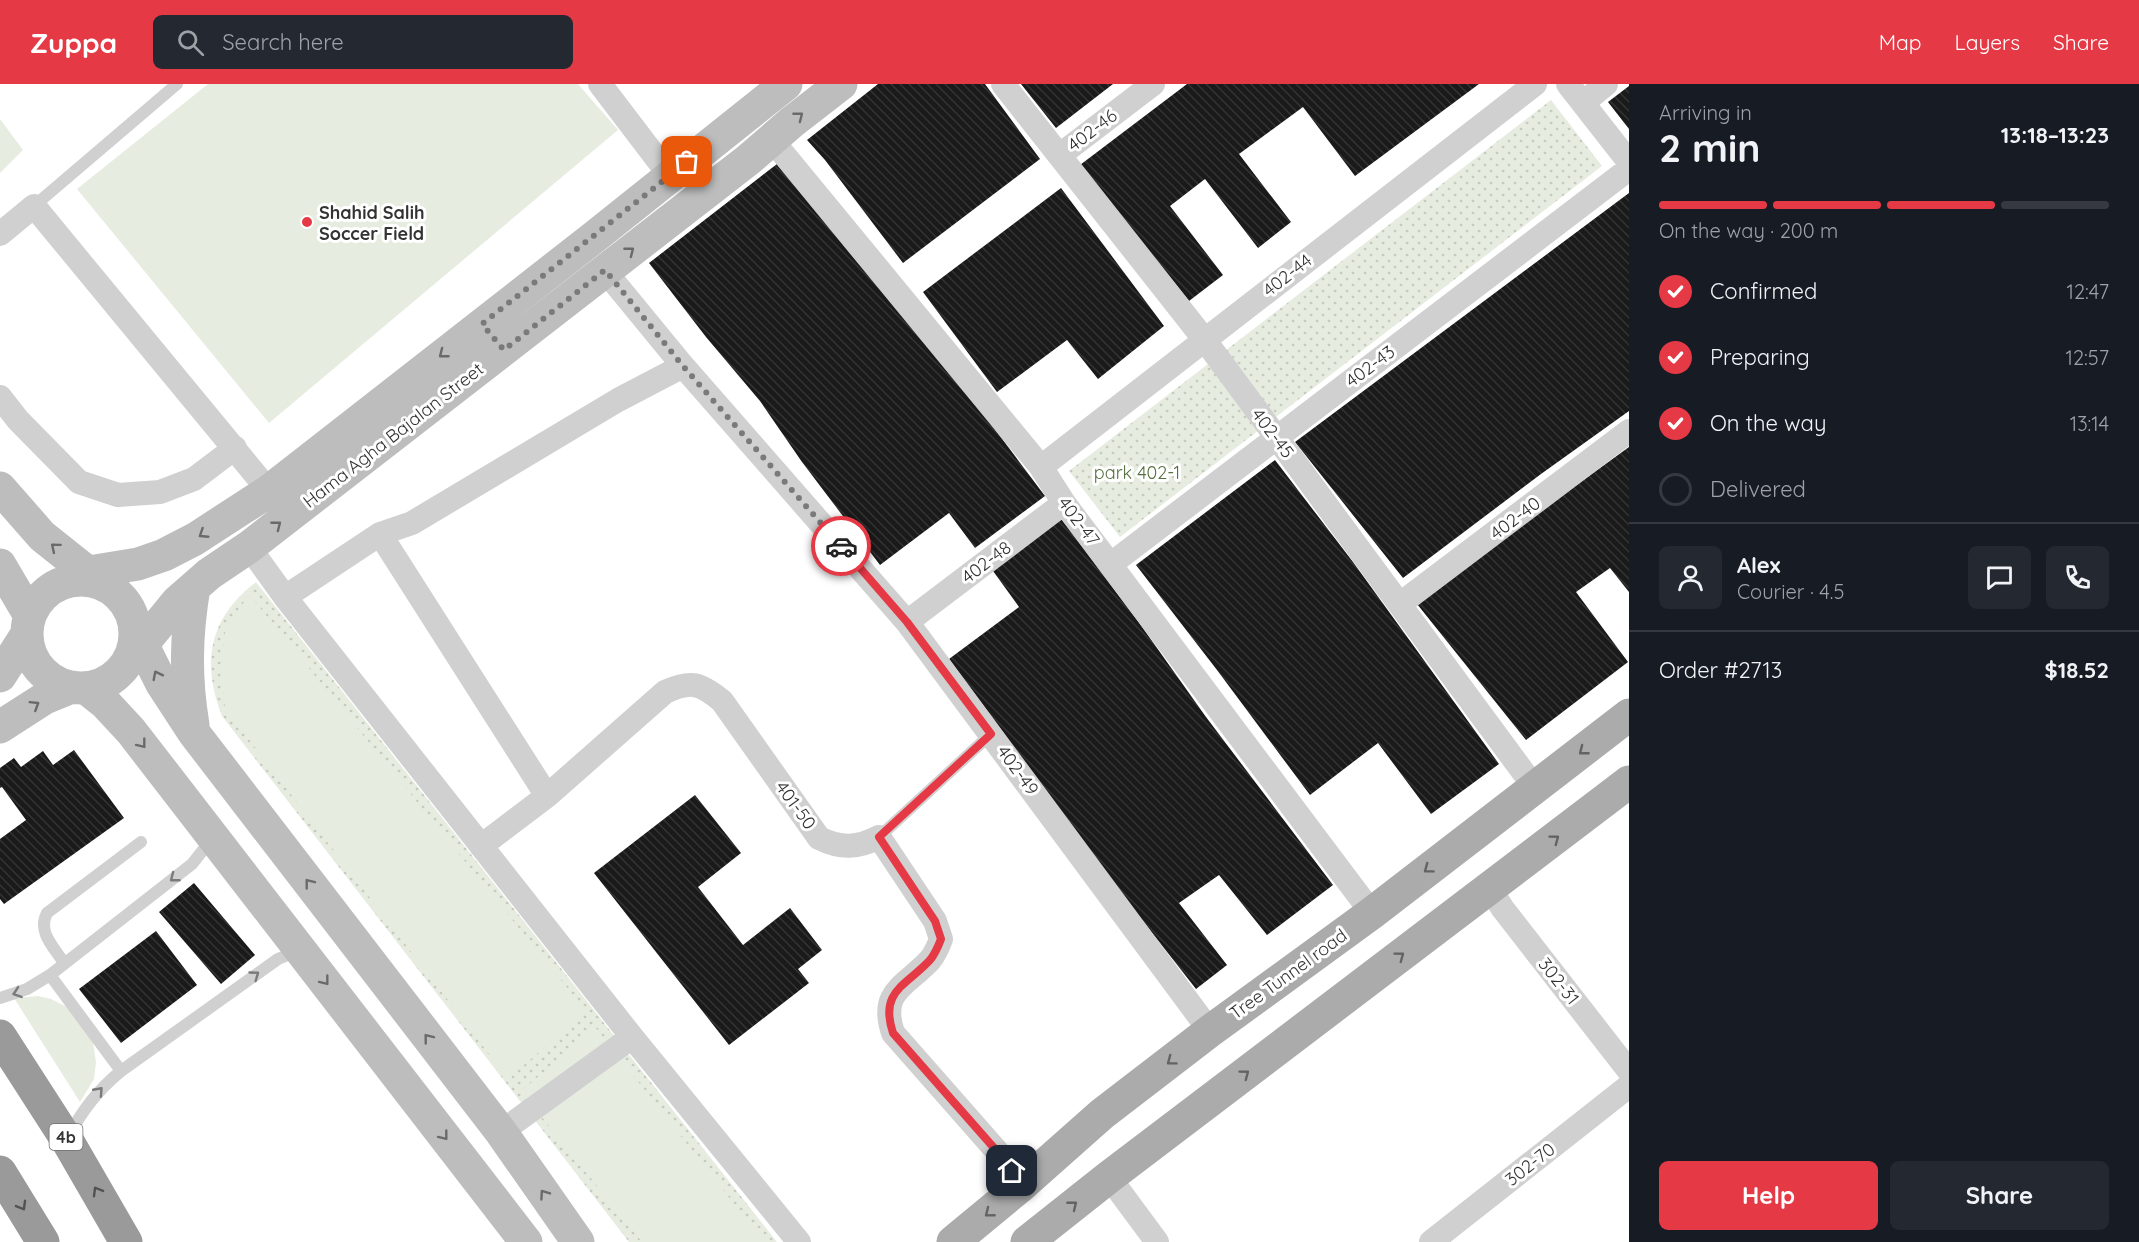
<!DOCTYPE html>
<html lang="en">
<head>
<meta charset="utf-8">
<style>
	:root { --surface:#171b24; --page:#242831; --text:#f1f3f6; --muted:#9ea1a6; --line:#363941; --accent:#e63946 }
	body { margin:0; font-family:Quicksand,sans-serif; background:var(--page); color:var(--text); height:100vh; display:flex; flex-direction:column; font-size:22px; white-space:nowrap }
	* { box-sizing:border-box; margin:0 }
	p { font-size:20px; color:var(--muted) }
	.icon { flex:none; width:33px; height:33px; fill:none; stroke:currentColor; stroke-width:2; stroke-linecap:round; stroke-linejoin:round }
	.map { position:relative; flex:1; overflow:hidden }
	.sheet { display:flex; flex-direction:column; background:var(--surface); width:510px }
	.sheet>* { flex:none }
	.pin { position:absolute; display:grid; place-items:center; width:51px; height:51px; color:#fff; margin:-26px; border-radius:12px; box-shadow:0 3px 9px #0006 }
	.courier { position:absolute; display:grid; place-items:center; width:60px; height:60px; margin:-30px; border:4px solid #e63946; border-radius:50%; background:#fff; color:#222; box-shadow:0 2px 8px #0007 }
	.headline em { font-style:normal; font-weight:800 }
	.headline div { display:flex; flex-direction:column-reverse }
	.headline { display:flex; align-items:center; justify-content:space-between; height:102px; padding:0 30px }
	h1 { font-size:39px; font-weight:800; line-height:45px }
	.bar { display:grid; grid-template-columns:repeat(4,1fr); gap:9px 6px; align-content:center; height:72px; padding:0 30px }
	.bar i { height:8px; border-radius:4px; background:var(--line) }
	.bar .selected { background:var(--accent) }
	.bar p { grid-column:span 4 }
	.line { display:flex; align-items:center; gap:15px; padding:0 30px; border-top:2px solid var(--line) }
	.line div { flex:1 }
	.round { display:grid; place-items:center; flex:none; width:63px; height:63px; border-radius:9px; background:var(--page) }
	ol { padding:0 30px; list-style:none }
	li { display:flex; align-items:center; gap:18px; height:66px }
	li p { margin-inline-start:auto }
	li .icon { padding:6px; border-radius:50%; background:var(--accent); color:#fff; stroke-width:4 }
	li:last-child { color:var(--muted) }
	li i { width:33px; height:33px; border:3px solid var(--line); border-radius:50% }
	.button { display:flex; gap:12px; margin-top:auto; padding:12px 30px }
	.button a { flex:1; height:69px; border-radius:9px; background:var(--accent); color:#fff; font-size:24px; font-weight:800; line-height:69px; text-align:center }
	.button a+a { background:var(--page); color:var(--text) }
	header { display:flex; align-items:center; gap:36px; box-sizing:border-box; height:84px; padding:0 30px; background:var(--accent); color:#fff }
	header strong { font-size:28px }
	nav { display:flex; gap:33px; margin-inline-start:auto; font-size:21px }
	.search { width:420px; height:54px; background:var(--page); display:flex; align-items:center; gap:15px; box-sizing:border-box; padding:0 21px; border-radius:9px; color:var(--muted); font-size:22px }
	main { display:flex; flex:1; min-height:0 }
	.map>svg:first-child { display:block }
	.park { fill:url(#park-dots) }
	.garden { fill:#e6ecdf }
	.building { fill:url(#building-back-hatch) }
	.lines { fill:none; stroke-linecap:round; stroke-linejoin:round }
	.lane { stroke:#d0d0d0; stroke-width:12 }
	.street { stroke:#d0d0d0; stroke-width:24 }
	.secondary { stroke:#bdbdbd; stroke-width:33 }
	.primary { stroke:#ababab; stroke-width:33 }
	.highway { stroke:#9a9a9a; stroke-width:33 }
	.oneway { stroke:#6a6a6a }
	.oneway2 { stroke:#636363 }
	.oneway3 { stroke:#7a7a7a }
	.oneway4 { stroke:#525252 }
	.done { stroke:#7a7a7a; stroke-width:6; stroke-dasharray:0 10.8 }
	.route { stroke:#e63946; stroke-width:8 }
	.poi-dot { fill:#e63946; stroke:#fff; stroke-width:2 }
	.labels { text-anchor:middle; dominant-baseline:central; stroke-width:6; stroke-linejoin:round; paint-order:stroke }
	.shield { fill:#fff; stroke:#707070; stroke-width:1.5 }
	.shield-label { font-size:16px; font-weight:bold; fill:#333 }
	.street-label { font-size:18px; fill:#333; stroke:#fff }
	.poi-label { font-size:18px; font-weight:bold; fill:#333; stroke:#fff; text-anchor:start }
	.park-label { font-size:18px; fill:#56703f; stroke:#fff }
</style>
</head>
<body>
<header>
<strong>Zuppa</strong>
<div class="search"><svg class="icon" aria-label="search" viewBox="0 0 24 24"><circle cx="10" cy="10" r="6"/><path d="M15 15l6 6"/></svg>Search here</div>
<nav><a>Map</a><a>Layers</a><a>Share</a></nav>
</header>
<main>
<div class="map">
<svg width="1629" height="1158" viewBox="0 0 1629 1158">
	<defs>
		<pattern id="park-dots" width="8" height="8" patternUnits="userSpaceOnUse" patternTransform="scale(1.5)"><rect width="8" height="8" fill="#e6ecdf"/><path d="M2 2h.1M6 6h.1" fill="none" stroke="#c6cbc0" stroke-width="1.8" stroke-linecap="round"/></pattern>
		<pattern id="building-back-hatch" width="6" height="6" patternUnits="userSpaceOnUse" patternTransform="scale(1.5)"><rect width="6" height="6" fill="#1a1a1a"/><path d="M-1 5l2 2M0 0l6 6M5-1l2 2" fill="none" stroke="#333"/></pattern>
	</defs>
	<rect width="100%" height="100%" fill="#fff"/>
	<path class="park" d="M 1551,16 L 1602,82 L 1120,453 L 1069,387 Z
		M 256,498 L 777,1158 L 629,1158 L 222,632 C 201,578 209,534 256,498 Z"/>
	<path class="garden" d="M 208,0 L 578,0 L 618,46 L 269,339 L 77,105 Z
		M 0,35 L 23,66 L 0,89 Z
		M 249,510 L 586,927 L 508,995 L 225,624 L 222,587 L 225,548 Z
		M 38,912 L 51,915 L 67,923 L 93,958 L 96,978 L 94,995 L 80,1018 L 14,914 Z
		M 596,944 L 764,1158 L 642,1158 L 521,1007 Z"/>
	<path class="building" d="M 878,0 L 985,0 L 1040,75 L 903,179 L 825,76 L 807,56 Z
		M 1021,0 L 1113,0 L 1056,44 Z
		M 1187,0 L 1479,0 L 1355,92 L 1303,23 L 1239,70 L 1291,138 L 1258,164 L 1205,95 L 1170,122 L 1223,191 L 1189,217 L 1080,81 Z
		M 1629,2 L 1629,45 L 1608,18 Z
		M 777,80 L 939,271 L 1045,412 L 975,464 L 949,429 L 880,481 L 802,378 L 760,317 L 706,253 L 649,179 Z
		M 1061,104 L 1164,242 L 1098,295 L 1067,256 L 997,308 L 923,208 Z
		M 1629,109 L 1629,327 L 1541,390 L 1403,494 L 1295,358 Z
		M 1629,363 L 1629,508 L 1610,484 L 1576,508 L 1628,578 L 1526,656 L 1417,520 L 1523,440 Z
		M 1275,376 L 1353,478 L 1499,680 L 1431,730 L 1378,659 L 1310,711 L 1217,586 L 1136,481 Z
		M 1061,434 L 1140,540 L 1206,633 L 1333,801 L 1267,851 L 1219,791 L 1179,819 L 1227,881 L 1196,905 L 1121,809 L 949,575 L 1019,523 L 993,487 Z
		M 74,666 L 124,734 L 4,820 L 0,815 L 0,755 L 26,736 L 2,703 L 0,704 L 0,684 L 14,674 L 21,683 L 43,667 L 53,681 Z
		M 695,711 L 741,769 L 698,803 L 743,861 L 790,824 L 822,866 L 798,885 L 809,899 L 729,961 L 594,789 Z
		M 194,799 L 255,871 L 221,900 L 159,828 Z
		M 156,847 L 197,901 L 121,959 L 79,905 Z"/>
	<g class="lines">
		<path class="lane" d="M 34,122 L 177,0
			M 879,753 L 991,650
			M 64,879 C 54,863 37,848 47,829 L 141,758
			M 50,891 L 121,987
			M 0,914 L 27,905 L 50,891 L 192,780 L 211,756
			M 69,1052 C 82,1026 99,1005 121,987 L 278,875 L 297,867"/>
		<path class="street" d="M 600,0 L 670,92
			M 1003,0 L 1204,255 L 1535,704
			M 1568,0 L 1629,78
			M 1583,19 L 1606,0
			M 772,56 L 1041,383 L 1064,419 L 1372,829
			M 1060,71 L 1153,0
			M 0,150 L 34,122 L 269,407
			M 605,187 L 683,282 L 907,538 L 1210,947
			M 0,313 L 18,336 L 79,398 L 118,411 L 160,408 L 194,395 L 235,364
			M 1041,383 L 1535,0
			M 380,450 L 547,712
			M 249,463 L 285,513 L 632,953 L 799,1158
			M 1111,480 L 1629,85
			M 285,513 L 380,450 L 412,439 L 618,316 L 683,282
			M 1400,520 L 1629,347
			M 907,538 L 1064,419
			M 481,762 L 547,712 L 665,608 C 691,596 700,599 722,617 L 819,754 C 841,765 858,764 879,753 L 935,837 L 941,855 C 938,863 935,870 930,876 C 906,902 879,907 893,949 L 1002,1073 L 1022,1101
			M 1490,805 L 1503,825 L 1629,987
			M 501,1048 L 632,953
			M 1109,1093 L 1157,1158
			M 1431,1158 L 1629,1002"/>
		<path class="secondary" d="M 0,404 L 42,452 L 101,499
			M 0,481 L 30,532
			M 73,496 L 89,488 L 138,480 L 164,471 L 195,455 L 269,407 L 593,154 L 786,0
			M27 550a54 54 0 1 1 108 0a54 54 0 1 1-108 0Z
			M 135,546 L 162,600 L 194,649 L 501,1048 L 578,1158
			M 127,579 L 177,518 L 209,490 L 249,463 L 748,76 L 792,38 L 841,0
			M 0,592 L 27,550
			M 86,604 L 105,619 L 131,647 L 526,1158
			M 193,641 C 185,592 186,551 194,503
			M 0,643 L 45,614 L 72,603"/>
		<path class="primary" d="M 953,1158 L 1022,1101 L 1102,1030 L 1210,947 L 1372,829 L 1629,631
			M 1027,1158 L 1109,1093 L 1629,698"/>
		<path class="highway" d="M 0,952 L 67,1056 L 126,1158
			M 0,1088 L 43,1158"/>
	</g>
	<defs><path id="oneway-chevron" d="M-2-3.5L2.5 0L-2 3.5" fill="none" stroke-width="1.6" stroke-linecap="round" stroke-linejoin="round" transform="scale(1.5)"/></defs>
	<g class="oneway">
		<use href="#oneway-chevron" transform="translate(799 32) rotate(-38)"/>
		<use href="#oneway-chevron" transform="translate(630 167) rotate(-38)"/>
		<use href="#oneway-chevron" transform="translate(443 270) rotate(142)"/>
		<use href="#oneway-chevron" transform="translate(277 441) rotate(-38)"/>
		<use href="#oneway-chevron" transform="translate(203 450) rotate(147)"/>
		<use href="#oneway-chevron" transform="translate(55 463) rotate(-140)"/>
		<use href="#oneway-chevron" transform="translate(157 591) rotate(-117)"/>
		<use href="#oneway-chevron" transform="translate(35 621) rotate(-32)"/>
		<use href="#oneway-chevron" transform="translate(142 660) rotate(52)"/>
		<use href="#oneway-chevron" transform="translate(309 799) rotate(-128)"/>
		<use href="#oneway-chevron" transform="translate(325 897) rotate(52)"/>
		<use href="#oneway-chevron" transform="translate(428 954) rotate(-128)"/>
		<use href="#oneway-chevron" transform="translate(444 1052) rotate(52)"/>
		<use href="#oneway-chevron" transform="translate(544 1110) rotate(-125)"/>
	</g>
	<g class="oneway2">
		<use href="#oneway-chevron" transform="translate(1583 667) rotate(142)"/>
		<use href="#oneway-chevron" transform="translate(1555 755) rotate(-37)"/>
		<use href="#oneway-chevron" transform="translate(1428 785) rotate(143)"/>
		<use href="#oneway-chevron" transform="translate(1400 872) rotate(-37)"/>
		<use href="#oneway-chevron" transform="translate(1171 977) rotate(143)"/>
		<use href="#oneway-chevron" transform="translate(1245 990) rotate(-37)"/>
		<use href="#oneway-chevron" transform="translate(1073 1121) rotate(-39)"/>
		<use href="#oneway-chevron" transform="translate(989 1129) rotate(141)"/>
	</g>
	<g class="oneway3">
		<use href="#oneway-chevron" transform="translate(174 794) rotate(142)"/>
		<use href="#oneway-chevron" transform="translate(255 891) rotate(-36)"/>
		<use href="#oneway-chevron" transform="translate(17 909) rotate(161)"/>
		<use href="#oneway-chevron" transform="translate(99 1007) rotate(-48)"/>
	</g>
	<g class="oneway4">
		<use href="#oneway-chevron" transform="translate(97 1107) rotate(-120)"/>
		<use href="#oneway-chevron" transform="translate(22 1122) rotate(60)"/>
	</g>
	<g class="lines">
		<path class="done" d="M 687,78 L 482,240 L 504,266 L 605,186 L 683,282 L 841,462"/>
		<path class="route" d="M 841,462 L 907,538 L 991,650 L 879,753 L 935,837 L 941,855 C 938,863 935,870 930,876 C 906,902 879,907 893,949 L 1002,1073 L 1012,1087"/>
	</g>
	<circle class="poi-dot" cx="307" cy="138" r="6"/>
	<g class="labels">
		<rect class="shield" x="49.5" y="1040" width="33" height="26" rx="4.5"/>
		<g class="shield-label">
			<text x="66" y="1053">4b</text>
		</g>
		<g class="street-label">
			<text transform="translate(1092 46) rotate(-37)">402-46</text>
			<text transform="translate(1287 191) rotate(-38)">402-44</text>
			<text transform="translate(1370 282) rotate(-37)">402-43</text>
			<text transform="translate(1273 349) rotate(53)">402-45</text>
			<text transform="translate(393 351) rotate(-38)">Hama Agha Bajalan Street</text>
			<text transform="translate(1515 434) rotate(-37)">402-40</text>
			<text transform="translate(1079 437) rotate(53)">402-47</text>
			<text transform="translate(986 478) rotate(-37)">402-48</text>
			<text transform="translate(1018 686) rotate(54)">402-49</text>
			<text transform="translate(796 721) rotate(54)">401-50</text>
			<text transform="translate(1288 890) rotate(-36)">Tree Tunnel road</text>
			<text transform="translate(1559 897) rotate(52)">302-31</text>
			<text transform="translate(1530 1080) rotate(-38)">302-70</text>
		</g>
		<g class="poi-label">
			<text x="319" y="128">Shahid Salih<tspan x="319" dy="21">Soccer Field</tspan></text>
		</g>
		<g class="park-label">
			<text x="1137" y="388">park 402-1</text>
		</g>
	</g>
</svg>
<div class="pin" style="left:687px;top:78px;background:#ea580c"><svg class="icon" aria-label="bag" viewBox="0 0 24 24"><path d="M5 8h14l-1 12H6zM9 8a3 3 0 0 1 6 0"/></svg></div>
<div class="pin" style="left:1012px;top:1087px;background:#1f2937"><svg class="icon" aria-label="home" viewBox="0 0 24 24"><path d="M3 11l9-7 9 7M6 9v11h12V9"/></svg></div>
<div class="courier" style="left:841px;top:462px"><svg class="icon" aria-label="car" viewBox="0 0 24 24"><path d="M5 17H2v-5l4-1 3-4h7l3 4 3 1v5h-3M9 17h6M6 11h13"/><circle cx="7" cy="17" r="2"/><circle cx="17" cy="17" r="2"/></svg></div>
</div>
<section class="sheet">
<div class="headline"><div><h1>2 min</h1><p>Arriving in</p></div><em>13:18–13:23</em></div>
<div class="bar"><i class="selected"></i><i class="selected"></i><i class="selected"></i><i></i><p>On the way · 200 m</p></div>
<ol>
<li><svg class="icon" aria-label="check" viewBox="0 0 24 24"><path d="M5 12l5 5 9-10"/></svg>Confirmed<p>12:47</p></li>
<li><svg class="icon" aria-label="check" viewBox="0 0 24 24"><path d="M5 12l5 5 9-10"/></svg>Preparing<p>12:57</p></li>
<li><svg class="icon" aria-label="check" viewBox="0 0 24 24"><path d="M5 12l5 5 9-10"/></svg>On the way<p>13:14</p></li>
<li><i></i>Delivered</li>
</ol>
<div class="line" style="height:108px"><a class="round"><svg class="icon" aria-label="person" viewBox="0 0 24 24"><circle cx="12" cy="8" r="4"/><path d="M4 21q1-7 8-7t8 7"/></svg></a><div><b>Alex</b><p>Courier · 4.5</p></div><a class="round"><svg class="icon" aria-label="chat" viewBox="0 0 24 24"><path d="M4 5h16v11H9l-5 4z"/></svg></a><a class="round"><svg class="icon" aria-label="phone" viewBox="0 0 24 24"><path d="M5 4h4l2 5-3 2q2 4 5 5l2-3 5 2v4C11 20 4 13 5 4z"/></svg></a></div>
<div class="line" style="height:78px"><div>Order #2713</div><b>$18.52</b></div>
<div class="button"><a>Help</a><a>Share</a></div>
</section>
</main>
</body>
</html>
